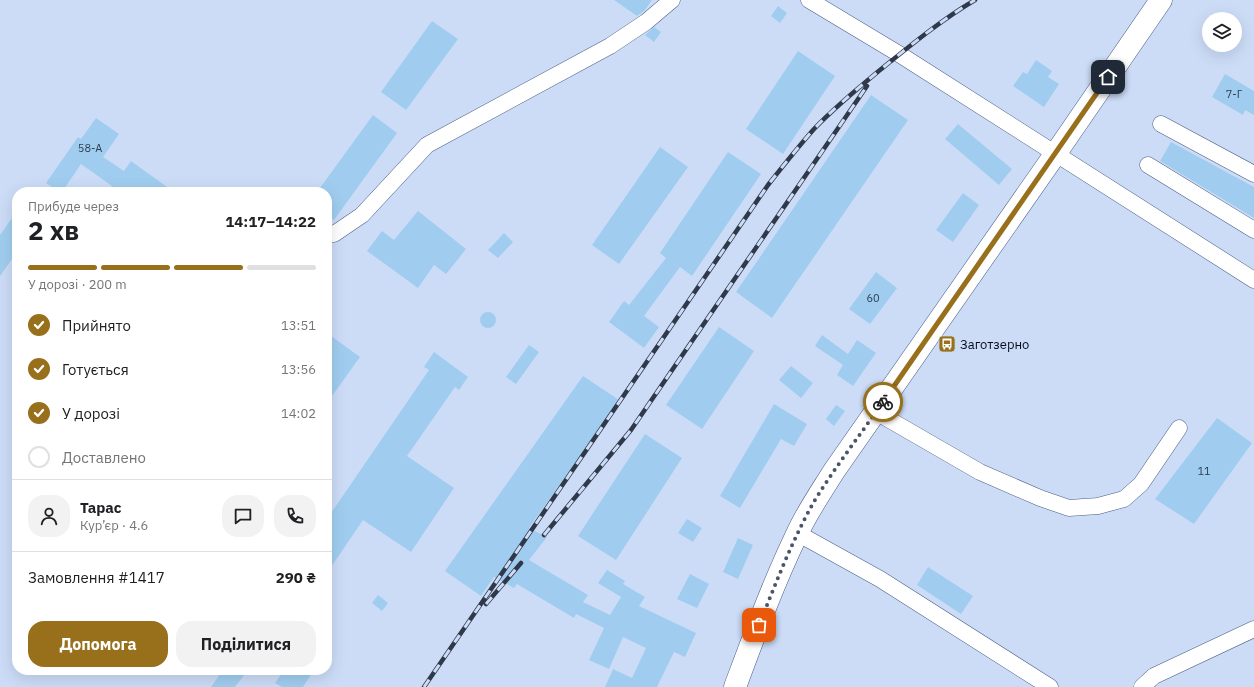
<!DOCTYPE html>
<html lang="uk">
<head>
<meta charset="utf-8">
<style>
	:root { --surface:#fff; --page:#f2f2f2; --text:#202124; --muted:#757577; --line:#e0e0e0; --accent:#98701c }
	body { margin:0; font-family:"IBM Plex Sans",sans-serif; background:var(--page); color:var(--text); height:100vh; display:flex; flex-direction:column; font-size:15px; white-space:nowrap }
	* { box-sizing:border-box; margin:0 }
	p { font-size:13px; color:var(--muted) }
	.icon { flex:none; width:22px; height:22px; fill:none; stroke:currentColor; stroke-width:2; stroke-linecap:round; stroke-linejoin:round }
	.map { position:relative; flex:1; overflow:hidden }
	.drawer { position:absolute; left:12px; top:187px; width:320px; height:488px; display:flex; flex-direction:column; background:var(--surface); border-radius:16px; box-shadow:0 4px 16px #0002 }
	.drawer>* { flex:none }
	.fabs { position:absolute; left:1202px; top:12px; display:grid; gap:8px }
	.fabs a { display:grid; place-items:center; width:40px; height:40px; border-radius:50%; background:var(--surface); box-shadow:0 4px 16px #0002; font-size:20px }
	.pin { position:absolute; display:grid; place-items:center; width:34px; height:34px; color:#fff; margin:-17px; border-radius:8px; box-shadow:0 2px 6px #0006 }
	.courier { position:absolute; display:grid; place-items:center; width:40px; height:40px; margin:-20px; border:3px solid #98701c; border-radius:50%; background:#fff; color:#222; box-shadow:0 1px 5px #0007 }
	.headline em { font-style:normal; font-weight:700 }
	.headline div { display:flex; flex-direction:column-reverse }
	.headline { display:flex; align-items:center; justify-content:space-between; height:68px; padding:0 16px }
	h1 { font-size:26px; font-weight:700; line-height:30px }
	.bar { display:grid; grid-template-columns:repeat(4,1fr); gap:6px 4px; align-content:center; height:48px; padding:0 16px }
	.bar i { height:5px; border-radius:3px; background:var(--line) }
	.bar .selected { background:var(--accent) }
	.bar p { grid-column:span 4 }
	.line { display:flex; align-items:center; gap:10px; padding:0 16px; border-top:1px solid var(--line) }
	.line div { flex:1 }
	.round { display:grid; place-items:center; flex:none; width:42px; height:42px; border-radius:16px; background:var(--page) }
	ol { padding:0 16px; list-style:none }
	li { display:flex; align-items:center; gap:12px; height:44px }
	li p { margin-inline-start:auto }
	li .icon { padding:4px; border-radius:50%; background:var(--accent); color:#fff; stroke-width:4 }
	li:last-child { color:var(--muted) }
	li i { width:22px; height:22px; border:2px solid var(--line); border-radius:50% }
	.action { display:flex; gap:8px; margin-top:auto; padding:8px 16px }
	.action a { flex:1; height:46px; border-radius:16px; background:var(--accent); color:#fff; font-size:16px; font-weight:700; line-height:46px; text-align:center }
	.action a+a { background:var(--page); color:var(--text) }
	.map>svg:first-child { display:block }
	.building { fill:#a0cdef }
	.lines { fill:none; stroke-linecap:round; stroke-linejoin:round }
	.minor-casing { stroke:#495f85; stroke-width:17 }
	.highway-casing { stroke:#495f85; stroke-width:23 }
	.minor { stroke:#fff; stroke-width:16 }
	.highway { stroke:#fff; stroke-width:22 }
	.rail-casing { stroke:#30394a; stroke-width:4.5 }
	.rail { stroke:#ccdcf7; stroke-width:3; stroke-dasharray:9; stroke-linecap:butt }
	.done { stroke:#4b5567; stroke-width:4; stroke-dasharray:0 7.2 }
	.route { stroke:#98701c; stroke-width:5 }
	.labels { text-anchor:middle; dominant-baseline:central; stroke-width:3; stroke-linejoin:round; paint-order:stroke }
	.number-label { font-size:11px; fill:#2c3c4f }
	.poi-label { font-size:13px; fill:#050c1a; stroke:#ccdcf7; text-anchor:start }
</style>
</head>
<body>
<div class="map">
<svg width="1254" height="687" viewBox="0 0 1254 687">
	<rect width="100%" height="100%" fill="#ccdcf7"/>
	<path class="building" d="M 614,0 L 652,0 L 645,10 L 637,16 Z
		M 778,6 L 787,13 L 780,23 L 771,16 Z
		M 432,21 L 458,39 L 406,110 L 381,92 Z
		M 654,27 L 661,32 L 654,42 L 645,35 Z
		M 798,51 L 835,76 L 783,154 L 746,129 Z
		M 1036,60 L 1052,71 L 1048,77 L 1059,84 L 1044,107 L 1013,86 L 1023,72 L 1027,74 Z
		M 1225,74 L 1254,91 L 1254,115 L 1245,110 L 1243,115 L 1212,97 Z
		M 871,95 L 908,120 L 772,318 L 736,292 Z
		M 373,115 L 397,133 L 334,220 L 327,215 L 327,192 L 317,192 Z
		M 96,118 L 119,134 L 103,157 L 124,171 L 131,161 L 174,192 L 108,192 L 112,186 L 81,164 L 62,192 L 59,192 L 46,183 L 78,137 L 81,139 Z
		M 958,124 L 1012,169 L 999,185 L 945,139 Z
		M 1171,142 L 1254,187 L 1254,218 L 1160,161 Z
		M 660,147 L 688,167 L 619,264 L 592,245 Z
		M 728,152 L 761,174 L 692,276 L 680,267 L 644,316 L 659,327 L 644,348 L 609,322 L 624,301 L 629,305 L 666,258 L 660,253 Z
		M 963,193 L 979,205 L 953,242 L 936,230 Z
		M 17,211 L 17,252 L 0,276 L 0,235 Z
		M 418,211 L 466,249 L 446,274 L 434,265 L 418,288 L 367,251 L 382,231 L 394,240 Z
		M 504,233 L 513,242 L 498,258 L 488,250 Z
		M 876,272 L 897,288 L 870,324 L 849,309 Z
		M480 320a8 8 0 1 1 16 0a8 8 0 1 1-16 0Z
		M 719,327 L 754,351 L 702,429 L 666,405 Z
		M 327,333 L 360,357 L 327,403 Z
		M 822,335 L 848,354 L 857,340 L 876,353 L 853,386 L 837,375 L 843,365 L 815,346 Z
		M 529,345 L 539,352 L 516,384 L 506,377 Z
		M 434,352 L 468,377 L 459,390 L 455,387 L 407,456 L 454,488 L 411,552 L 363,520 L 327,573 L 327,519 L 429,370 L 424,367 Z
		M 791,366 L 813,383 L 801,398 L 779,380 Z
		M 583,376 L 619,400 L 529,528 L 547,537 L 529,560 L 588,595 L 583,602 L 610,615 L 621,597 L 598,583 L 607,570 L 625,581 L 623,584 L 645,597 L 639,606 L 696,633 L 685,657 L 674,652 L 657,687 L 605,687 L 613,669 L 632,678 L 646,648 L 623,637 L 609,669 L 589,660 L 604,628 L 576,614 L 574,618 L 517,584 L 514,588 L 494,577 L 481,596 L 445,571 Z
		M 774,404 L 807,424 L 794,446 L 781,439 L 740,508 L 720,496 Z
		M 836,405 L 845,411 L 834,426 L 826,419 Z
		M 1217,418 L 1252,443 L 1194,524 L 1155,499 Z
		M 645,434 L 682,458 L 616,560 L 578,536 Z
		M 687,519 L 702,528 L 693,542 L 678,533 Z
		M 738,538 L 753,545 L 738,579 L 723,572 Z
		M 928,567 L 973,596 L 961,614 L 917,585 Z
		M 690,574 L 709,584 L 697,608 L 677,599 Z
		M 378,595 L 388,603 L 382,611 L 372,603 Z
		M 223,670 L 248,670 L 235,687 L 211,687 Z
		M 284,670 L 314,670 L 303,687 L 282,687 L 275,683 Z"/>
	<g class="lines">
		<g class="minor-casing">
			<path id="minor" d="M 809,0 L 899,54 L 1254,280
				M 1161,124 L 1254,174
				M 1148,165 L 1254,230
				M 327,233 L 334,234 L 362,215 L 427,145 L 610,46 L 646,22 L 672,0
				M 876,412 L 980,472 L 1040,498 L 1069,508 L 1098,506 L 1124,499 L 1141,484 L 1179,428
				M 797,533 L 880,579 L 1050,687
				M 1142,687 L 1154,676 L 1254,629"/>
		</g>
		<g class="highway-casing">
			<path id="highway" d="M 735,687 C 754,636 773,584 797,534 C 807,512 821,492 834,471 L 1056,153 L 1161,0"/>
		</g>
		<use href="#minor" class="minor"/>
		<use href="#highway" class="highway"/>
		<g class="rail-casing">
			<path id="rail" d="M 544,535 L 631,430 L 867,86
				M 486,604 L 521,563
				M 424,687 L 768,185 C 783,166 798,147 814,129 C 835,107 857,89 880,70 C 911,45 941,20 975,0"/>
		</g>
		<use href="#rail" class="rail"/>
	</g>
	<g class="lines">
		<path class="done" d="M 759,625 C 776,583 792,540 815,500 C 836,466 860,435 883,402"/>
		<path class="route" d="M 883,402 L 1108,77"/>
	</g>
	<defs>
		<g id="bus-square" transform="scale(0.9)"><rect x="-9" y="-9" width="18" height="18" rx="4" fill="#98701c" stroke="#ccdcf7"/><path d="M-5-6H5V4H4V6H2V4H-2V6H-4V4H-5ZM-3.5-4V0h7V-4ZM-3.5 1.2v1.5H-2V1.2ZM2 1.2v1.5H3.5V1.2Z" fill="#fff"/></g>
	</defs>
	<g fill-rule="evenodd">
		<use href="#bus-square" x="947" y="344"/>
	</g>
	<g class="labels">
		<g class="number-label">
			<text x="1234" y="94">7-Г</text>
			<text x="90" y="148">58-А</text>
			<text x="873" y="298">60</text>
			<text x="1204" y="471">11</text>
		</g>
		<g class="poi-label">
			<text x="960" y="344">Заготзерно</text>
		</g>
	</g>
</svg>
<div class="fabs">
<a><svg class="icon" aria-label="layers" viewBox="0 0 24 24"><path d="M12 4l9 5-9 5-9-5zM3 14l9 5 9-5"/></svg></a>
</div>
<div class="pin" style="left:759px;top:625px;background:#ea580c"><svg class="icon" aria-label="bag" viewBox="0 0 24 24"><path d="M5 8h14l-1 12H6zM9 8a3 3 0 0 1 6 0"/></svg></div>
<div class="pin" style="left:1108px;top:77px;background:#1f2937"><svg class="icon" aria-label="home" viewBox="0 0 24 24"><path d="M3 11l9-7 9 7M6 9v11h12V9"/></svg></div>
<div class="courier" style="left:883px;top:402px"><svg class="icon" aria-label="bike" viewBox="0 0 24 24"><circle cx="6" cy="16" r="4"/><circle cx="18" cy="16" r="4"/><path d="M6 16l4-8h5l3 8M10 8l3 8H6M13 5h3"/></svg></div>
<section class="drawer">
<div class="headline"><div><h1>2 хв</h1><p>Прибуде через</p></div><em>14:17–14:22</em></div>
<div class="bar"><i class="selected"></i><i class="selected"></i><i class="selected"></i><i></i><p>У дорозі · 200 m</p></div>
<ol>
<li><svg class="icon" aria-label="check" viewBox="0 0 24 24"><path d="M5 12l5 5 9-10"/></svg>Прийнято<p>13:51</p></li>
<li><svg class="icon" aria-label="check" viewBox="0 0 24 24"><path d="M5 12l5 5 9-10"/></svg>Готується<p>13:56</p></li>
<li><svg class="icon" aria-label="check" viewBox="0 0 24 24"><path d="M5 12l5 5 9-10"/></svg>У дорозі<p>14:02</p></li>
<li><i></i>Доставлено</li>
</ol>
<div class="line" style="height:72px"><a class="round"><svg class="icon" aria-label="person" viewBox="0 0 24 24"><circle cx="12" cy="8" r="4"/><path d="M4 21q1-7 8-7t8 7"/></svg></a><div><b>Тарас</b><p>Кур’єр · 4.6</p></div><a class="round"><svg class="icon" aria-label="chat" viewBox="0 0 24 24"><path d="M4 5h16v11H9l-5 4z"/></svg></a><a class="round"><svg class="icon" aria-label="phone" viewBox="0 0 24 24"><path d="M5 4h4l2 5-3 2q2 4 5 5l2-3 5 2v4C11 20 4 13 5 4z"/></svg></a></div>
<div class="line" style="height:52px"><div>Замовлення #1417</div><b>290 ₴</b></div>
<div class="action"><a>Допомога</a><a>Поділитися</a></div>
</section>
</div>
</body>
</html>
